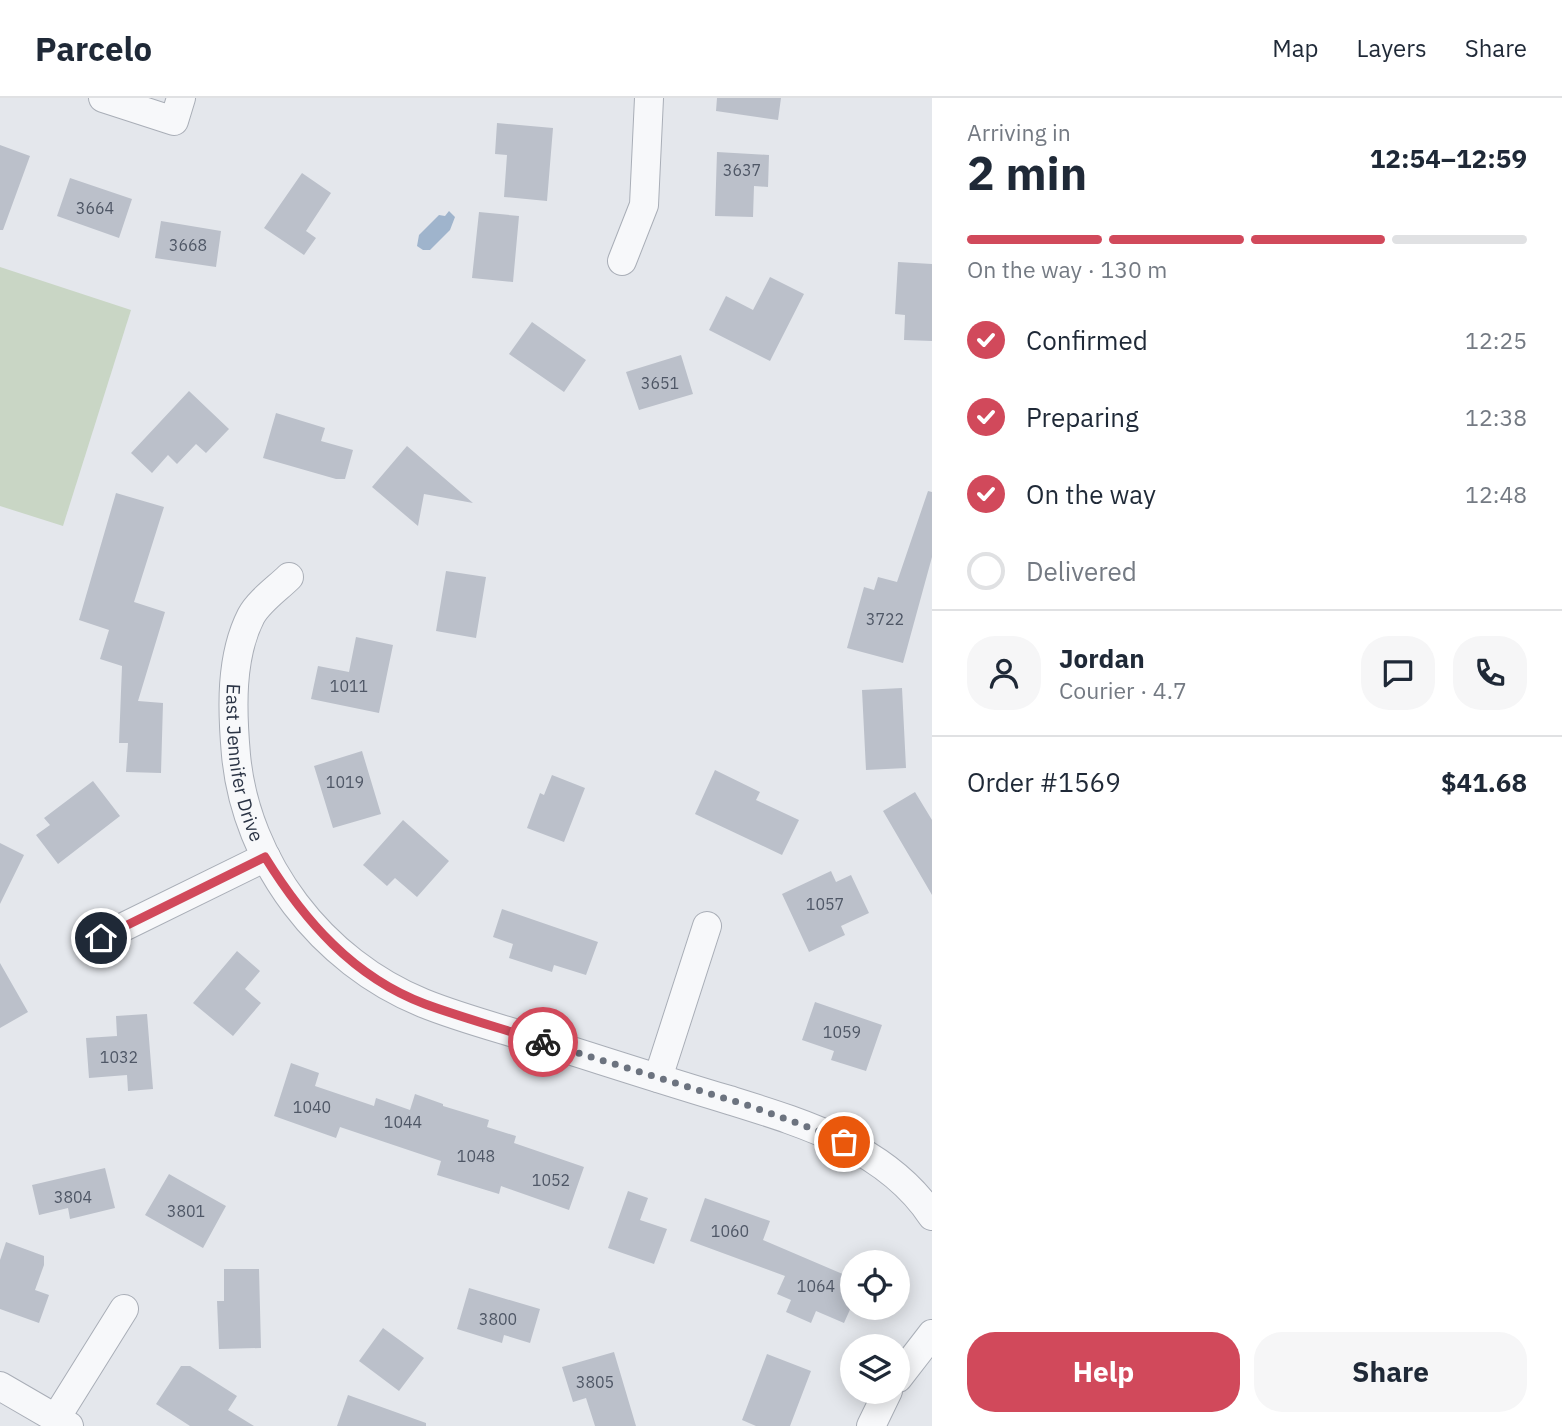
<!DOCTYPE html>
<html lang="en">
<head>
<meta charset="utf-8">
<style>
	:root { --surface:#fff; --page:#f6f6f7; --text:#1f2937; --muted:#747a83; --line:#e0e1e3; --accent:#d1495b }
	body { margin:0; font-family:"IBM Plex Sans",sans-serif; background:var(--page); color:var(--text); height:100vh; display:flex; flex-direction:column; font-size:26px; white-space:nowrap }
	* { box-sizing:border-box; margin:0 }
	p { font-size:23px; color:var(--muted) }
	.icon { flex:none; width:38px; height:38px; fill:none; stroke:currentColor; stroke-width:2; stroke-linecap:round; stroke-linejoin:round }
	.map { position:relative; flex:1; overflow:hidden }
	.drawer { display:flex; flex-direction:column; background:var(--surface); width:630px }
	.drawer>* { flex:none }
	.fabs { position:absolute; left:840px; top:1152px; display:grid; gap:14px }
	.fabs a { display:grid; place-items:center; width:70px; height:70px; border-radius:50%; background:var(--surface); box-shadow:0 4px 18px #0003; font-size:35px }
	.pin { position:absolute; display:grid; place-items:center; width:60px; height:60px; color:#fff; margin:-30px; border:4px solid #fff; border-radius:50%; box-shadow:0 2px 7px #0007 }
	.courier { position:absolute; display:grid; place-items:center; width:70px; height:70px; margin:-35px; border:5px solid #d1495b; border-radius:50%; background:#fff; color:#222; box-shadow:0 2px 9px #0007 }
	.summary em { font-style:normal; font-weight:700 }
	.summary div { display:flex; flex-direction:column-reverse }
	.summary { display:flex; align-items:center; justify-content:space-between; height:119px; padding:0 35px }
	h1 { font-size:46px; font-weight:700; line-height:52px }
	.bar { display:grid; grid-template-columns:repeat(4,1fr); gap:10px 7px; align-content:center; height:84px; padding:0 35px }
	.bar i { height:9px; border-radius:5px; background:var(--line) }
	.bar .on { background:var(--accent) }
	.bar p { grid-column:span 4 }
	.line { display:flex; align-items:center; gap:18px; padding:0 35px; border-top:2px solid var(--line) }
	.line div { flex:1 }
	.round { display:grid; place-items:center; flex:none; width:74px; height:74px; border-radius:28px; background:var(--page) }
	ol { padding:0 35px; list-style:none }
	li { display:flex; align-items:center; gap:21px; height:77px }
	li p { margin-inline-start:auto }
	li .icon { padding:7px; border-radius:50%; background:var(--accent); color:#fff; stroke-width:4 }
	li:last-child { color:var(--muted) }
	li i { width:38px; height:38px; border:4px solid var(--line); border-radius:50% }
	.button { display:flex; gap:14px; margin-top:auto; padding:14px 35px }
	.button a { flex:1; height:80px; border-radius:28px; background:var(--accent); color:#fff; font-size:28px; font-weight:700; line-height:80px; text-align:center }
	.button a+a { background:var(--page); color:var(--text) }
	header { display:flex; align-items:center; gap:42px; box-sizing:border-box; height:98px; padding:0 35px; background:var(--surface); border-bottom:2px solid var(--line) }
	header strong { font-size:33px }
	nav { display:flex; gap:38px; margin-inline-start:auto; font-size:24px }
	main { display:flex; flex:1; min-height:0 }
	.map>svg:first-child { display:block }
	.green { fill:#c9d6c5 }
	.water { fill:#9fb4cc }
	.building { fill:#bbc0ca }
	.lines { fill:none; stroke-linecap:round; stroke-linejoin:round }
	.minor-casing { stroke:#a9aeb7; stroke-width:30 }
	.minor { stroke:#f7f8fa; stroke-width:28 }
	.done { stroke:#6c737f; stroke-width:7; stroke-dasharray:0 12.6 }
	.route { stroke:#d1495b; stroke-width:9 }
	.labels { text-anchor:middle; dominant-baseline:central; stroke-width:5; stroke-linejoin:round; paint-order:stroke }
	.number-label { font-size:16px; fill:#4f5766 }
	.street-label { font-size:19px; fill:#2b3445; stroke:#f4f6f9 }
</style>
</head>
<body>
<header>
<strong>Parcelo</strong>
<nav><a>Map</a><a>Layers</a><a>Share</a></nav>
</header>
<main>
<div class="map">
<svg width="932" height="1328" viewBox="0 0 932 1328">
	<rect width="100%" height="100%" fill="#e4e7ec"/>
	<path class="green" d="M 0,169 L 131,212 L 63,428 L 0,408 Z"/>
	<path class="water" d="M 449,113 L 455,119 L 450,132 L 430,152 L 423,152 L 417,148 L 419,137 L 439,117 L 445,118 Z"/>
	<path class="building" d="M 717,0 L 781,0 L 778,22 L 716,13 Z
		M 497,25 L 553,30 L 547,103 L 504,99 L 507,57 L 495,56 Z
		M 0,47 L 30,58 L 3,132 L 0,132 Z
		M 717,54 L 769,57 L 768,89 L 754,88 L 753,119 L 715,118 Z
		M 302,75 L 331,95 L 306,133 L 316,140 L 304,157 L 264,130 Z
		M 70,80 L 132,101 L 119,140 L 57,118 Z
		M 479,114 L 519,118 L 513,184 L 472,180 Z
		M 161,123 L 221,133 L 216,169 L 155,160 Z
		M 898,164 L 932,166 L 932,243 L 904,242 L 905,217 L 895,216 Z
		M 770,179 L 804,196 L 770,263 L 709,232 L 726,198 L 753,212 Z
		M 532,224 L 586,262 L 564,294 L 509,256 Z
		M 681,257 L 693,296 L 639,312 L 626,274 Z
		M 189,293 L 229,331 L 206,355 L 196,346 L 177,366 L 168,357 L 152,375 L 131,355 Z
		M 276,315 L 325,330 L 321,343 L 353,352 L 345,381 L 336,381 L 263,360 Z
		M 407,348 L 473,405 L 424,396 L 418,428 L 372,389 Z
		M 928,393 L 932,394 L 932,459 L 903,565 L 847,550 L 864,489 L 874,492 L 878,479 L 897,484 Z
		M 116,395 L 164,409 L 134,504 L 165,514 L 138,603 L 163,605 L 161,675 L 126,674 L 128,645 L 119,645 L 122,568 L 100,561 L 109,532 L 79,522 Z
		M 446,473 L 486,479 L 476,540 L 436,533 Z
		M 356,539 L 393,547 L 379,615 L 311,601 L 318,568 L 349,574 Z
		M 902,590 L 906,670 L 866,672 L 862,592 Z
		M 362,653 L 381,716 L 333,730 L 314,668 Z
		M 715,672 L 760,694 L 756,702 L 799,722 L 782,757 L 695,716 Z
		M 552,677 L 585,690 L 564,744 L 527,730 L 540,695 L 544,697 Z
		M 93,683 L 120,718 L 58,766 L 36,737 L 50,727 L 44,720 Z
		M 915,694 L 932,722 L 932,797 L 883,713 Z
		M 403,722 L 449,763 L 417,799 L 395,780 L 387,788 L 363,767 Z
		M 0,745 L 24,757 L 0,806 Z
		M 831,773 L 836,784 L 851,777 L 869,815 L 841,828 L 845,837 L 809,854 L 782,796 Z
		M 502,811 L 598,844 L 586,877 L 554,867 L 552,874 L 509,860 L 513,846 L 493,839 Z
		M 237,853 L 260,873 L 245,891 L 261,905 L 233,938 L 193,905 Z
		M 0,865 L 28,914 L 0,930 Z
		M 815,904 L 882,927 L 866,973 L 831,962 L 834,953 L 802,942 Z
		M 147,916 L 153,991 L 128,993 L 127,977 L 89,980 L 86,940 L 117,938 L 116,918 Z
		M 291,965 L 319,975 L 315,988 L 374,1008 L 376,1000 L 410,1012 L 415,996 L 443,1006 L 443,1008 L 489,1022 L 487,1029 L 516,1038 L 514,1045 L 584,1069 L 569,1112 L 501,1088 L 499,1096 L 437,1077 L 441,1063 L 340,1029 L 336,1040 L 274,1018 Z
		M 105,1070 L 115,1110 L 70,1121 L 68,1110 L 39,1117 L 32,1087 Z
		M 169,1076 L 226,1108 L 203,1150 L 145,1117 Z
		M 628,1093 L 648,1100 L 640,1122 L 667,1131 L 654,1166 L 608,1150 Z
		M 705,1100 L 770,1123 L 763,1142 L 852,1180 L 852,1207 L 844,1225 L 816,1213 L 811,1225 L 786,1214 L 791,1202 L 777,1196 L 785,1178 L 690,1143 Z
		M 6,1144 L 44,1158 L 44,1167 L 35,1192 L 49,1197 L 39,1225 L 0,1211 L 0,1162 Z
		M 224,1171 L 259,1171 L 261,1250 L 219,1251 L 217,1203 L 224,1203 Z
		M 469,1190 L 540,1211 L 530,1245 L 504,1237 L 502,1245 L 457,1231 Z
		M 383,1230 L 424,1260 L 399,1293 L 359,1263 Z
		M 614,1254 L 636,1328 L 595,1328 L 586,1300 L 573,1304 L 562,1269 Z
		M 767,1256 L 811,1273 L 790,1328 L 756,1328 L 742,1322 Z
		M 181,1268 L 190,1268 L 237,1298 L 228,1312 L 254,1328 L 190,1328 L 156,1306 Z
		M 348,1297 L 426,1325 L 426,1328 L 337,1328 Z"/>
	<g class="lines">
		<g class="minor-casing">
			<g id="minor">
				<path d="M 103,0 L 174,23 L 181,0"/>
				<path d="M 622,163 L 644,107 L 649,0"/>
				<path id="s1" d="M 289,479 C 278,490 259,503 251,518 C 230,559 232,612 236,657 C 246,765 322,864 423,905 C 460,920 499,930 537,942 C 601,962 665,983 729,1002 C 803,1025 887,1050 932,1118"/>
				<path d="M 101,840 L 266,759"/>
				<path d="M 658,980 L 707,828"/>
				<path d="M 898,1280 L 932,1236"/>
				<path d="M 0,1288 L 69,1328"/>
				<path d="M 56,1320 L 124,1211"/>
				<path d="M 871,1328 L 888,1293"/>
			</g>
		</g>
		<use href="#minor" class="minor"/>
	</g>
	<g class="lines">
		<path class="done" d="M 543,944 L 753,1009 L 827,1036 L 844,1044"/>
		<path class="route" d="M 101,840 L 265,759 C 304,822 353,879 425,906 C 463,920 504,931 543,944"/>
	</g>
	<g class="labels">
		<g class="number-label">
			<text x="742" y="72">3637</text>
			<text x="95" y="110">3664</text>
			<text x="188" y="147">3668</text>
			<text x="660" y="285">3651</text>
			<text x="885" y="521">3722</text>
			<text x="349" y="588">1011</text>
			<text x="345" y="684">1019</text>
			<text x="825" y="806">1057</text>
			<text x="842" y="934">1059</text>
			<text x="119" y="959">1032</text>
			<text x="312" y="1009">1040</text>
			<text x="403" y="1024">1044</text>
			<text x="476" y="1058">1048</text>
			<text x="551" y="1082">1052</text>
			<text x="73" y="1099">3804</text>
			<text x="186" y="1113">3801</text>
			<text x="730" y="1133">1060</text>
			<text x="816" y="1188">1064</text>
			<text x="498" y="1221">3800</text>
			<text x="595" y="1284">3805</text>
		</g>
		<g class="street-label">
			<text stroke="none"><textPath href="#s1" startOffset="205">East Jennifer Drive</textPath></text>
		</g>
	</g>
</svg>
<div class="fabs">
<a><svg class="icon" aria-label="locate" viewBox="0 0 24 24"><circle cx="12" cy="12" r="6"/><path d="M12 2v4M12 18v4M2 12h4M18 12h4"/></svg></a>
<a><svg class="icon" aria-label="layers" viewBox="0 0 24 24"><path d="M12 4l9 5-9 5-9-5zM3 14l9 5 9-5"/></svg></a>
</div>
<div class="pin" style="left:844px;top:1044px;background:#ea580c"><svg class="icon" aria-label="bag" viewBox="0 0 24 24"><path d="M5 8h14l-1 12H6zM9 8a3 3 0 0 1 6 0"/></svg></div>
<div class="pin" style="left:101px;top:840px;background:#1f2937"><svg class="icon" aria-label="home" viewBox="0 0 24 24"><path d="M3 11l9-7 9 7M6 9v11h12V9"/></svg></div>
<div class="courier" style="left:543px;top:944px"><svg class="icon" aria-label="bike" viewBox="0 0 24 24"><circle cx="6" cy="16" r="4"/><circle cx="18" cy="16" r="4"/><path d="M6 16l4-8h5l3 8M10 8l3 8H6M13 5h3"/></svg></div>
</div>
<section class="drawer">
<div class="summary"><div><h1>2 min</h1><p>Arriving in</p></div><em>12:54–12:59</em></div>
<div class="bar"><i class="on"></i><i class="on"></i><i class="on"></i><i></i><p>On the way · 130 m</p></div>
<ol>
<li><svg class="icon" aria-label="check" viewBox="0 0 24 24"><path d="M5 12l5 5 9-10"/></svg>Confirmed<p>12:25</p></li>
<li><svg class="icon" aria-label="check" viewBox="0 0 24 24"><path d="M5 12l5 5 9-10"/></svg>Preparing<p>12:38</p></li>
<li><svg class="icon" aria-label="check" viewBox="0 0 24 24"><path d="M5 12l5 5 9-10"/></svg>On the way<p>12:48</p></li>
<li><i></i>Delivered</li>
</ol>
<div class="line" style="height:126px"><a class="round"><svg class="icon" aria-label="person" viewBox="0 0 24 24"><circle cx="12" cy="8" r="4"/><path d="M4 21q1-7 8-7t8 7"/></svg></a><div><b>Jordan</b><p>Courier · 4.7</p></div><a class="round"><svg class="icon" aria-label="chat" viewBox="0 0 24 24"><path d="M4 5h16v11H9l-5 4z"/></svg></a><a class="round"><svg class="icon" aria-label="phone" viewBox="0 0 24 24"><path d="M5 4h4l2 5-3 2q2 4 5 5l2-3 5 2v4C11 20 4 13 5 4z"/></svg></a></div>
<div class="line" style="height:91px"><div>Order #1569</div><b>$41.68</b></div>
<div class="button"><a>Help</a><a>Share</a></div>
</section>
</main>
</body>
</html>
